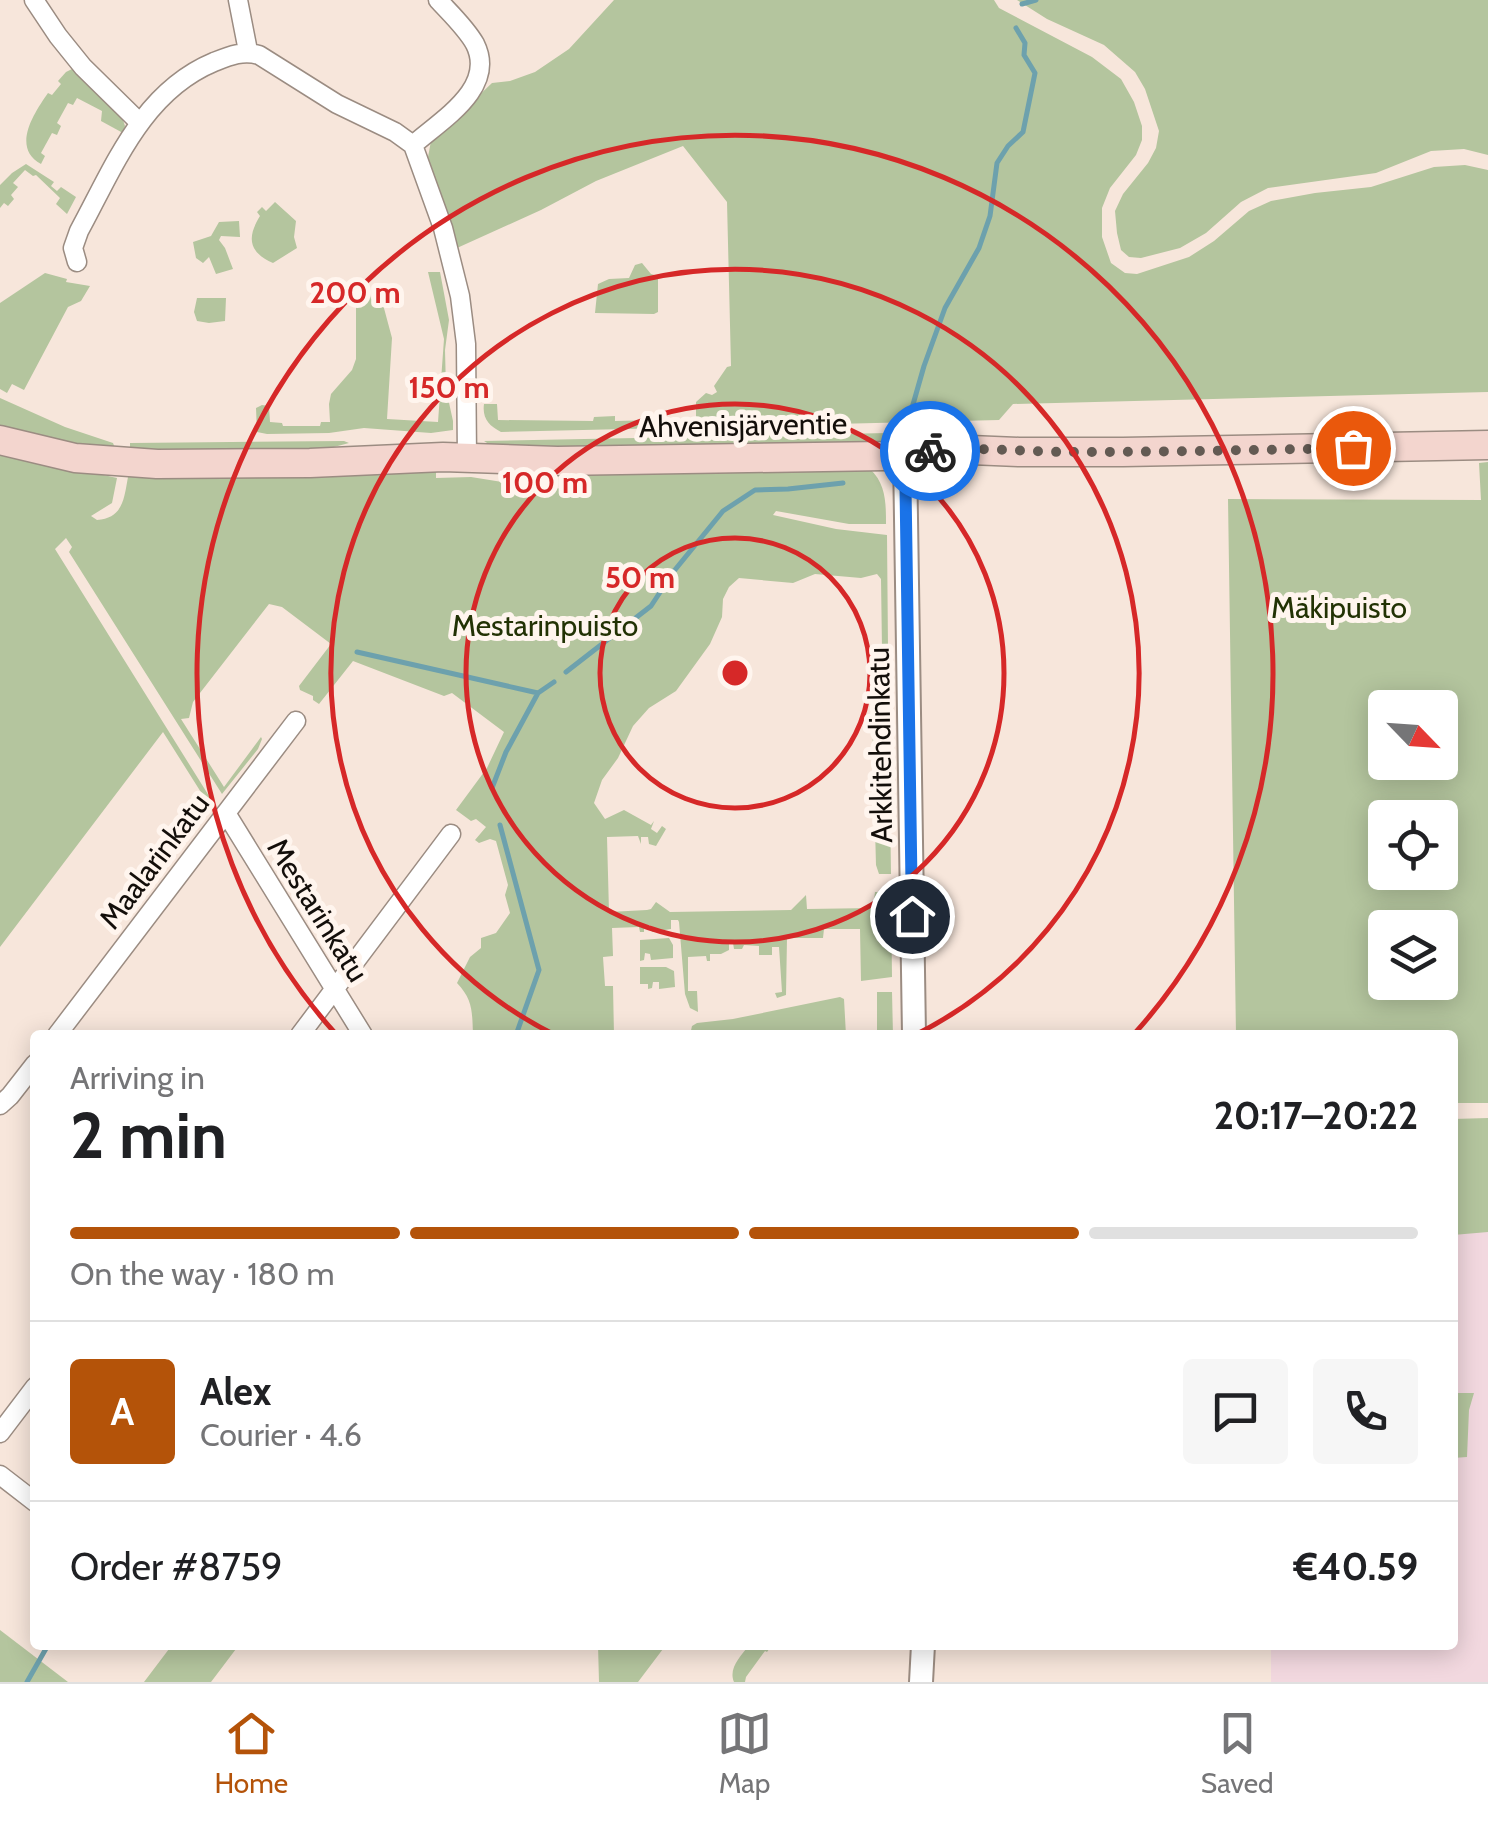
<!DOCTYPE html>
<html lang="en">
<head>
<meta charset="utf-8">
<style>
	:root { --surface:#fff; --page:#f6f6f6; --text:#202124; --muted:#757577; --line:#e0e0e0; --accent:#b45309 }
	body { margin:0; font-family:Cabin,sans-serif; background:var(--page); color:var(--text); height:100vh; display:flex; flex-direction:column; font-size:38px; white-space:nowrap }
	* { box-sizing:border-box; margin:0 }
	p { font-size:32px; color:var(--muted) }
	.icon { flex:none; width:55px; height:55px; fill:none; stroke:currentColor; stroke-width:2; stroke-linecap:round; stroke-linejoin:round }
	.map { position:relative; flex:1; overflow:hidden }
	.side { position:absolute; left:30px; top:1030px; width:1428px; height:620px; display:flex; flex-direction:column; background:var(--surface); border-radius:10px; box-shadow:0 5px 25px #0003 }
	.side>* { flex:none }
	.needle { width:65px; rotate:115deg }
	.fabs { position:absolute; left:1368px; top:690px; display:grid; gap:20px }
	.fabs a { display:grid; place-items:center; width:90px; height:90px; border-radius:10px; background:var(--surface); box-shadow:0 5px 25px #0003; font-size:50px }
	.pin { position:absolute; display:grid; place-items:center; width:85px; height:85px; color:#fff; margin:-42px; border:5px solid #fff; border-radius:50%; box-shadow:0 2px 10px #0007 }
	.courier { position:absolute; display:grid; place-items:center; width:100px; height:100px; margin:-50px; border:8px solid #1a73e8; border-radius:50%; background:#fff; color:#222; box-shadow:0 2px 12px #0007 }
	.head em { font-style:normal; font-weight:700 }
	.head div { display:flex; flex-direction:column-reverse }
	.head { display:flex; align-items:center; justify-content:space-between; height:170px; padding:0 40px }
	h1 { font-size:65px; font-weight:700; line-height:75px }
	.bar { display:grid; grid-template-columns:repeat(4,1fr); gap:15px 10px; align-content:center; height:120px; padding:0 40px }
	.bar i { height:12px; border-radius:8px; background:var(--line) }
	.bar .on { background:var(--accent) }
	.bar p { grid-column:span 4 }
	.line { display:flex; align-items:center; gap:25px; padding:0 40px; border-top:2px solid var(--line) }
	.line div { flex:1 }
	.round { display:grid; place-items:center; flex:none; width:105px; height:105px; border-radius:10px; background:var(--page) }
	.dock { display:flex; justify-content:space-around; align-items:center; height:140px; border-top:2px solid var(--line); background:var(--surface); font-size:28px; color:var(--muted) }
	.dock a { display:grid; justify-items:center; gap:5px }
	.dock .on { color:var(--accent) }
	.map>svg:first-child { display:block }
	.education { fill:#f2d8df }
	.green { fill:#b4c59e; fill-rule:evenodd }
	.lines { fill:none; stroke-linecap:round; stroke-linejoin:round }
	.stream { stroke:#6da1ad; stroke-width:5 }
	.minor-casing { stroke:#9b8c82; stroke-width:21 }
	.tertiary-casing { stroke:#9b8c82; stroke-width:26 }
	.secondary-casing { stroke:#9b8c82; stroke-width:31 }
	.minor { stroke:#fff; stroke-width:18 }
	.tertiary { stroke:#fff; stroke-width:22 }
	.secondary { stroke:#f3d5ce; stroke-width:28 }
	.done { stroke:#635a53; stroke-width:10; stroke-dasharray:0 18 }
	.route { stroke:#1a73e8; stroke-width:12 }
	.ring { fill:none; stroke:#d62828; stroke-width:5 }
	.labels { text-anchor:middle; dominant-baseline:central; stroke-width:10; stroke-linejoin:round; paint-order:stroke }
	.street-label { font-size:30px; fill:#130e0a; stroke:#fff5ee }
	.park-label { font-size:30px; fill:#223204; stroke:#fff5ee }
	.centre { fill:#d62828; stroke:#fff5ee; stroke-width:5 }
	.ring-label { font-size:30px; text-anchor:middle; font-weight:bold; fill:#d62828; stroke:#fff5ee; stroke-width:10; stroke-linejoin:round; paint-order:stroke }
</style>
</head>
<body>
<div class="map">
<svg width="1488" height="1682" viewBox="0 0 1488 1682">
	<rect width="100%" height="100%" fill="#f7e6db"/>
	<path class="education" d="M 1453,1121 L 1488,1121 L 1488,1682 L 1271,1682 L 1271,1645 L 1452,1645 Z"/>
	<path class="green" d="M 614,0 L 994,0 L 999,8 L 1092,57 L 1121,79 L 1134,102 L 1142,126 L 1142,140 L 1136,155 L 1110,188 L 1102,208 L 1102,237 L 1111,263 L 1125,273 L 1137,274 L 1189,257 L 1214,241 L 1249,211 L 1271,201 L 1315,193 L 1371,187 L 1434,167 L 1465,165 L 1488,170 L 1488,392 L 1013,404 L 999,420 L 501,432 C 489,426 482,418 484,404 L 497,404 L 498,420 L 593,421 L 594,417 L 615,416 L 615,421 L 696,419 L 696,402 L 706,393 L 712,395 L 717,392 L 714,386 L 727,367 L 731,366 L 727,202 L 683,146 L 596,181 L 541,210 L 457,248 L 428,157 L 431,141 L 492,83 L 510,81 L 535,72 L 569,49 Z
		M 1017,0 L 1488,0 L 1488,155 L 1464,149 L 1431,151 L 1376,173 L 1268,188 L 1241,202 L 1206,233 L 1180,248 L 1141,258 L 1129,257 L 1121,250 L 1117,233 L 1115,211 L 1123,194 L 1148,163 L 1156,148 L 1159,131 L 1145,89 L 1135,72 L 1104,45 L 1047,19 Z
		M 74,68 L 122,117 L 125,126 L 123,133 L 101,121 L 102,111 L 77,98 L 73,105 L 68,103 L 57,123 L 61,126 L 57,135 L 52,133 L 41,153 L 45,156 L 41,164 C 11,148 34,113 48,93 L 52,95 L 61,84 L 58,81 L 66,72 Z
		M 26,164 L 54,182 L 51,186 L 57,191 L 61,187 L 76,197 L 67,214 L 56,204 L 60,198 L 36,175 L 33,176 L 25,170 L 13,183 L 18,187 L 11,195 L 14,199 L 8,206 L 4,203 L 0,208 L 0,185 L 12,173 Z
		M 275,202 L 296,221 L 294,237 L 297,248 L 273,263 C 248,252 247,237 260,216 L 257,212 L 262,207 L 266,211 Z
		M 239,221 L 240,237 L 221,236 L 219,240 L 225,248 L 233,269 L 216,274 L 209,257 L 203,263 L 196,258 L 193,242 L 211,236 L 219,222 Z
		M 642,263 L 651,274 L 658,276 L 658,312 L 654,314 L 595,313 L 598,284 L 609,279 L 629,278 L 635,265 Z
		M 428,272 L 440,272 L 449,320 L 445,350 L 446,389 L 453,421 L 453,430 L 431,433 L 364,428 L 329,433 L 267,434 L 257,432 L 256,408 L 262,405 L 269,406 L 270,422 L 282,423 L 283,426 L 320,426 L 321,422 L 330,422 L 329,404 L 331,394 L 352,370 L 356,359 L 356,288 L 367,280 L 371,299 L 381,297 L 392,338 L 387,419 L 438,422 L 444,339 Z
		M 45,273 L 67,279 L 66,282 L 90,286 L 81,301 L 68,307 L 24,390 L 12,384 L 7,393 L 0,389 L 0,303 Z
		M 197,298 L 226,298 L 225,321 L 209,323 L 197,321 L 194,312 Z
		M 0,398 L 65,427 L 113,443 L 115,448 L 80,447 L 0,429 Z
		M 938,432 L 937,437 L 867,442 L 867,444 L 495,448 L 484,441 Z
		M 344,441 L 349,443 L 311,453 L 196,454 L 132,450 L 130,447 L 130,443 Z
		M 0,452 L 117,478 L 112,503 L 91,516 L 97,520 C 123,518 124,499 128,477 L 436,471 L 436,478 L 471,477 L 514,484 L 547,484 L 549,489 L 563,488 L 573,477 L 601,469 L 870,469 C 886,484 886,503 886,524 L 849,524 L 776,511 L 773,515 L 836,529 L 887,535 L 888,648 L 882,649 L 881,579 L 877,574 L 861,578 L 815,574 L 793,583 L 739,578 L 729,587 L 723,599 L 722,617 L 710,644 L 676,691 L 649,708 L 633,726 L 618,758 L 602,780 L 594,803 L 605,819 L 624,810 L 651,825 L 654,821 L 651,829 L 657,833 L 662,826 L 666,829 L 656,846 L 649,844 L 648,837 L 641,837 L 641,844 L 638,836 L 607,837 L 609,912 L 647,910 L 651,909 L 656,902 L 670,912 L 791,910 L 806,895 L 807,909 L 873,908 L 875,892 L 885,892 L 891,895 L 892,977 L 861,981 L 860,929 L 824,929 L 823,938 L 787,938 L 786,995 L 777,998 L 775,993 L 782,992 L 779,947 L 772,947 L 772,955 L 759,955 L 759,946 L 744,945 L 742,949 L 734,949 L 733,943 L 729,942 L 729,950 L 721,954 L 710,954 L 710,961 L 707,961 L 706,956 L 688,957 L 688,991 L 697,991 L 698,1012 L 690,1008 L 685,994 L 679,922 L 678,920 L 671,920 L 671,929 L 652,932 L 650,925 L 644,925 L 644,932 L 640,932 L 639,927 L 612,928 L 613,956 L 603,957 L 605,986 L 613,986 L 614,1035 L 473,1034 C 472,1011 473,1000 457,983 L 470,957 L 481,948 L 481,938 L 496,933 L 510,913 L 505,895 L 508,885 L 496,841 L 490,839 L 479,843 L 475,840 L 486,827 L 476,819 L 471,821 L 456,810 L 487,768 L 504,732 L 452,693 L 444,696 L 353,661 L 319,704 L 313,700 L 313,696 L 300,690 L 299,686 L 331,644 L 282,607 L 269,604 L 193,702 L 189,718 L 181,719 L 224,787 L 261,737 L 262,739 L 258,749 L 222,794 L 69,552 L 72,547 L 66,538 L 55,549 L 214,804 L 204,819 L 200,818 L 209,805 L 163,732 L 0,947 Z
		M 1488,462 L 1488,1103 L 1453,1103 L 1452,1035 L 1236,1035 L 1228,499 L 1481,500 L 1479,463 ZM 1385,708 L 1440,708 L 1440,762 L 1385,762 ZM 1385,818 L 1440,818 L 1440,872 L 1385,872 ZM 1385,928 L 1440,928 L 1440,982 L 1385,982 Z
		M 879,664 L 888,665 L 891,874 L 879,874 L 876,865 L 871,677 L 875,667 Z
		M 669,938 L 673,945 L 673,958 L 651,960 L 650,954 L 645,953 L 644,960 L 640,961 L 640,940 Z
		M 666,967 L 674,971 L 675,987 L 659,989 L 659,982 L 653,982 L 652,988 L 648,989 L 648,984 L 640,984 L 640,967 Z
		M 877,992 L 892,992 L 893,1035 L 877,1035 Z
		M 840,997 L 844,999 L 846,1035 L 690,1035 L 692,1026 L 697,1023 L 733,1019 Z
		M 1488,1118 L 1488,1232 L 1453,1235 L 1453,1119 Z
		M 1452,1393 L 1474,1393 L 1469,1410 L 1467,1457 L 1453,1458 Z
		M 0,1630 L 68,1682 L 0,1682 Z
		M 172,1645 L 239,1645 L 211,1682 L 144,1682 Z
		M 598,1645 L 666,1645 L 638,1682 L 599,1682 Z
		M 749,1645 L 772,1645 L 767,1652 L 765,1651 L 746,1677 L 745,1682 L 734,1682 C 728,1668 741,1656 749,1645 Z"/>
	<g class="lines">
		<path class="stream" d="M 1022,4 L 1036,0
			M 910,415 L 924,366 L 945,308 L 979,248 L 990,216 L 997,163 L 1008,146 L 1023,132 L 1035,73 L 1024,55 L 1025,43 L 1016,28
			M 357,652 L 538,693 L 554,682
			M 566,672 L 651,606 L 674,571 L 723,511 L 755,490 L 788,489 L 843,483
			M 492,788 L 506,752 L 538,693
			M 500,825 L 539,970 L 516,1035
			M 27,1682 L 48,1645"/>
		<g class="minor-casing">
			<path id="minor" d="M 34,0 L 58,36 L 83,67 L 139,122
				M 238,0 L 248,51
				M 413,145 C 441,120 497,88 475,44 C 466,28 450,13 438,0
				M 77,262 L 73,248 L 79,231 C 114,167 142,92 214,62 C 229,56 243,50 259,55 L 337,104 L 395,132 L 413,145 L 443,228 L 460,296 L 466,344 L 467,459
				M 226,813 L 363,1035
				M 57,1035 L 296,721
				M 300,1035 L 451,834
				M 0,1105 L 10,1096 L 35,1064
				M 0,1433 L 35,1387
				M 0,1475 L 35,1502"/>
		</g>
		<g class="tertiary-casing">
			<path id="tertiary" d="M 905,454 L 914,1035
				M 921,1682 L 923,1645"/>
		</g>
		<g class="secondary-casing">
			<path id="secondary" d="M 0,440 L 75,458 L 157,464 L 310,463 L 443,457 L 557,461 L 885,456 L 947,449 L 1019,452 L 1123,452 L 1488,445"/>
		</g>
		<use href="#minor" class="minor"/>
		<use href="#tertiary" class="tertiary"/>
		<use href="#secondary" class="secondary"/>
	</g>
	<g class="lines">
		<path class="done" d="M 930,451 C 973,446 1024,452 1068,452 C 1163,452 1258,450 1353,448"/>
		<path class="route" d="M 912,916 L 905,454 L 930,451"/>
	</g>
	<g class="ring">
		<circle cx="735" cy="673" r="135"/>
		<circle cx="735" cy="673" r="269"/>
		<path d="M555 1035A404 404 0 1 1 915 1035"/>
		<path d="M335 1033A538 538 0 1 1 1135 1033"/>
	</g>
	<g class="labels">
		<g class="street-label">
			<text transform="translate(743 425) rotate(-1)">Ahvenisjärventie</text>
			<text transform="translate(880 745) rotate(-91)">Arkkitehdinkatu</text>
			<text transform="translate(154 861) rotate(-53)">Maalarinkatu</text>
			<text transform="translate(318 910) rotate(58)">Mestarinkatu</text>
		</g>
		<g class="park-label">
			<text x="1339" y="607">Mäkipuisto</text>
			<text x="545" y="625">Mestarinpuisto</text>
		</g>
	</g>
	<circle cx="735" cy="673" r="15" class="centre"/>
	<g class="ring-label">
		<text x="355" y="303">200 m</text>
		<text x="449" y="398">150 m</text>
		<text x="545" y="493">100 m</text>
		<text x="640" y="588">50 m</text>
	</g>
</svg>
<div class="fabs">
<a><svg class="needle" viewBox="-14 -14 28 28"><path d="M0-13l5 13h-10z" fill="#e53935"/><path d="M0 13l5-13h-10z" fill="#757577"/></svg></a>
<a><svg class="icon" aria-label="locate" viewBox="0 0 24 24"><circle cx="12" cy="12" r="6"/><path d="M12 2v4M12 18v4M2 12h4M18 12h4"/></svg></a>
<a><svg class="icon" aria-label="layers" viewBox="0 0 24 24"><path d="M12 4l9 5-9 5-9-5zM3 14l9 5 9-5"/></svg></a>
</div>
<div class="pin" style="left:1353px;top:448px;background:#ea580c"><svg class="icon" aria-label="bag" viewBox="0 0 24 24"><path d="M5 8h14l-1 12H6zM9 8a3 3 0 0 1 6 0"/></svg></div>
<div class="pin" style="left:912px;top:916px;background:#1f2937"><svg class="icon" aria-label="home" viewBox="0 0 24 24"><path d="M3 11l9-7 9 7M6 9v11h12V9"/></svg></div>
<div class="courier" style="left:930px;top:451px"><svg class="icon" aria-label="bike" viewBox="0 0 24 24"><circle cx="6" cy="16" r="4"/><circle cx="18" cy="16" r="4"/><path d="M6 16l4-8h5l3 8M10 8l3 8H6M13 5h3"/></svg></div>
<section class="side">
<div class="head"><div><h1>2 min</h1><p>Arriving in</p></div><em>20:17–20:22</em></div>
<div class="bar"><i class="on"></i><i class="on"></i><i class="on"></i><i></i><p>On the way · 180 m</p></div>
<div class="line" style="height:180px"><b class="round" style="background:var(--accent);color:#fff">A</b><div><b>Alex</b><p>Courier · 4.6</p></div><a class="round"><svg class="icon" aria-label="chat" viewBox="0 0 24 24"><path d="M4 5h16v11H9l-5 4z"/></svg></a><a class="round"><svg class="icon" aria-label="phone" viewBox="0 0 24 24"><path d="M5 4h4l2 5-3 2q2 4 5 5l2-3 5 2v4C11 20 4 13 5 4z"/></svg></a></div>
<div class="line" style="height:130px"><div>Order #8759</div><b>€40.59</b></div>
</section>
</div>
<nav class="dock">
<a class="on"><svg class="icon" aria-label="home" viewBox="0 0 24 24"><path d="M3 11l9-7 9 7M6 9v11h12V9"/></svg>Home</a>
<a><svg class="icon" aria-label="map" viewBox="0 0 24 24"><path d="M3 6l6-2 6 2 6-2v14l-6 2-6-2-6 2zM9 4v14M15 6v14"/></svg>Map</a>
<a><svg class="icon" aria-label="saved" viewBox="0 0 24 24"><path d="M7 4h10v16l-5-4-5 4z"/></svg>Saved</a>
</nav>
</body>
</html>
